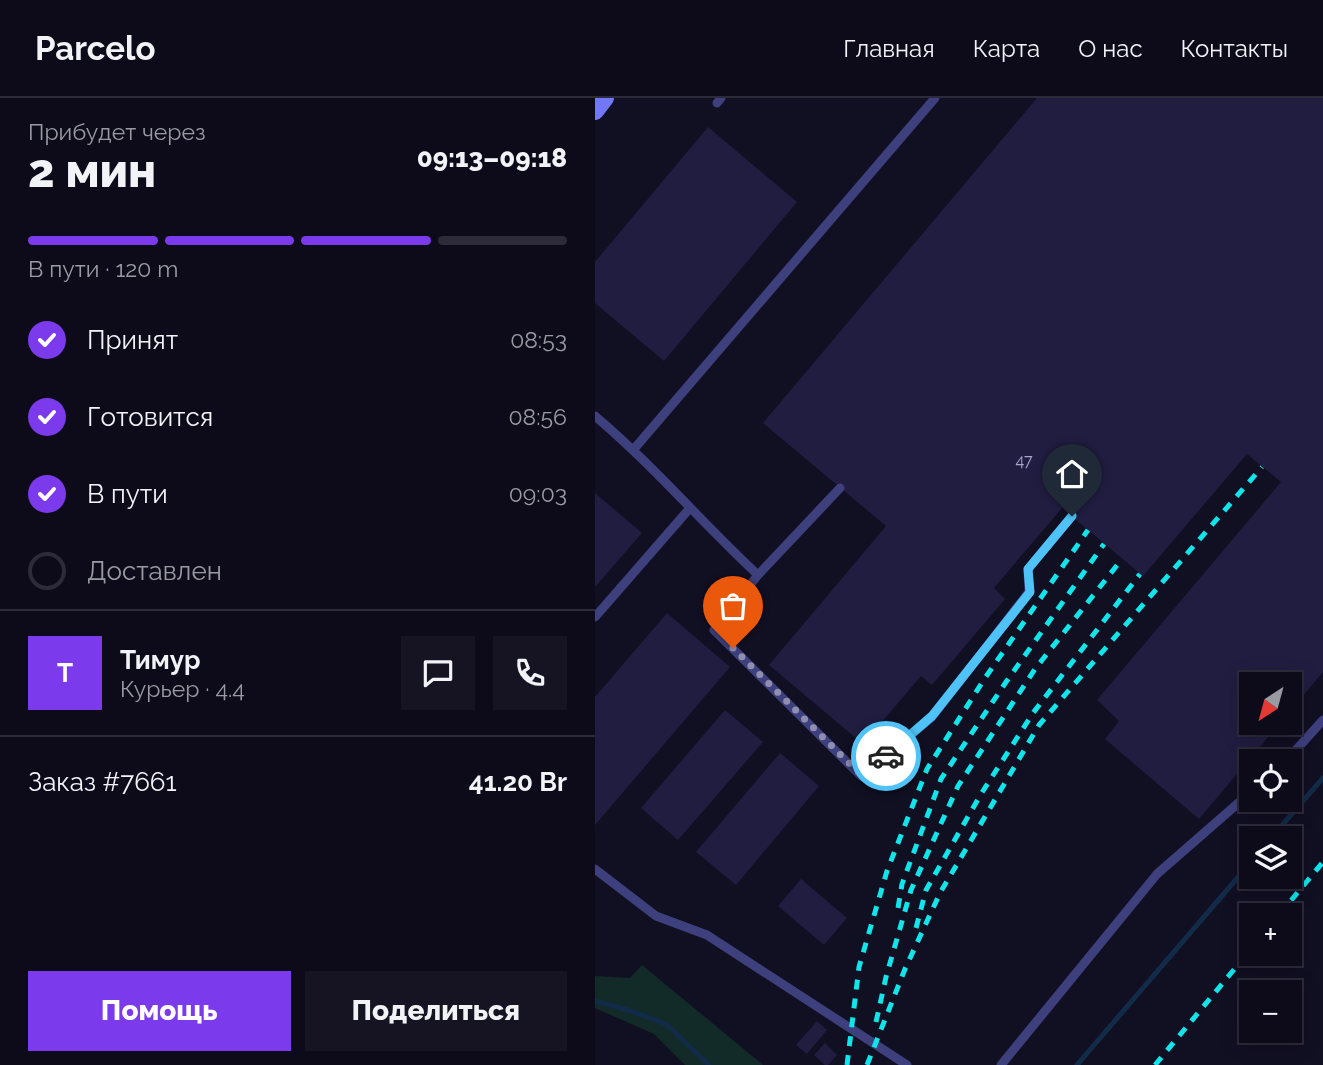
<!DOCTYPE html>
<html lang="ru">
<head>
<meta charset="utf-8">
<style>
	:root { --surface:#0d0b1a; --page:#161423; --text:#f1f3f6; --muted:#9a9ba2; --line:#2d2b39; --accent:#7c3aed }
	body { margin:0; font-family:Raleway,sans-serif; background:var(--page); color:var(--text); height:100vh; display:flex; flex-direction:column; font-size:26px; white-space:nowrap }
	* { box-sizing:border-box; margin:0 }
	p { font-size:23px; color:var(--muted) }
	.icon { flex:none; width:38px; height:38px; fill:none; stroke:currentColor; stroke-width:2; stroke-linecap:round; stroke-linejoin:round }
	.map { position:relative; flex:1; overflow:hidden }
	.side { display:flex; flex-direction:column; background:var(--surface); width:595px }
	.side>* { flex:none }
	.needle { width:46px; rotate:216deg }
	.fabs { position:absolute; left:644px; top:574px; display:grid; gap:14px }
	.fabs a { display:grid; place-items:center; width:63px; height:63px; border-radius:0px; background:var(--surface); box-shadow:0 4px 18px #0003,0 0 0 2px var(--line); font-size:35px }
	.pin { position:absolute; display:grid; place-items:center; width:60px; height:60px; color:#fff; margin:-72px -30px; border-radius:50% 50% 50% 0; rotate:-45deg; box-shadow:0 0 7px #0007 }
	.pin .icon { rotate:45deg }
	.courier { position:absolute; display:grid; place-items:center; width:70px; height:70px; margin:-35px; border:5px solid #4fc3f7; border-radius:50%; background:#fff; color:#222; box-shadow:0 2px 9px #0007 }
	.summary em { font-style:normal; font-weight:800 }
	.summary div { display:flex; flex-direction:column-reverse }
	.summary { display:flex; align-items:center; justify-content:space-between; height:119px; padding:0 28px }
	h1 { font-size:46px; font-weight:800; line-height:52px }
	.bar { display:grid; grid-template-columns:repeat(4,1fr); gap:10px 7px; align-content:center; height:84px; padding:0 28px }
	.bar i { height:9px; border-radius:5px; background:var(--line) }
	.bar .selected { background:var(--accent) }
	.bar p { grid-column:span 4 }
	.line { display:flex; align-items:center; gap:18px; padding:0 28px; border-top:2px solid var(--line) }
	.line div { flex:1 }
	.round { display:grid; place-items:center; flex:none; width:74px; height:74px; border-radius:0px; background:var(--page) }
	ol { padding:0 28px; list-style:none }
	li { display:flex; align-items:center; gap:21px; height:77px }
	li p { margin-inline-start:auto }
	li .icon { padding:7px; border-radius:50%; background:var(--accent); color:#fff; stroke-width:4 }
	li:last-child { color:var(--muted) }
	li i { width:38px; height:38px; border:4px solid var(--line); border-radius:50% }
	.action { display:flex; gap:14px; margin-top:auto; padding:14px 28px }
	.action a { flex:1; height:80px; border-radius:0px; background:var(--accent); color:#fff; font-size:28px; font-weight:800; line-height:80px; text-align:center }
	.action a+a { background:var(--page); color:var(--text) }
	header { display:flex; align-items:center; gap:42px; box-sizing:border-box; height:98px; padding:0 35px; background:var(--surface); border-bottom:2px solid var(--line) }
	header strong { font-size:33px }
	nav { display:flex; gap:38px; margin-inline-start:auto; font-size:24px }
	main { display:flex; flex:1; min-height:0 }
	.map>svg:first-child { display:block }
	.green { fill:#132b28 }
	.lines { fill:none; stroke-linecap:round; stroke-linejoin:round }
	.stream { stroke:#122b48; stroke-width:5 }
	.building { fill:#211d41 }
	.lane { stroke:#3d407d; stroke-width:9 }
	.secondary { stroke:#7177f5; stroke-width:18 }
	.rail { stroke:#10e5eb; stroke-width:5; stroke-dasharray:10 9; stroke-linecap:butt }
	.done { stroke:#908eb0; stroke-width:7; stroke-dasharray:0 12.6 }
	.route { stroke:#4fc3f7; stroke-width:9 }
	.labels { text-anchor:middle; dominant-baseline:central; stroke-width:5; stroke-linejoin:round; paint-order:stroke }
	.number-label { font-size:16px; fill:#a8a6cd }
</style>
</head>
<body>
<header>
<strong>Parcelo</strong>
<nav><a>Главная</a><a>Карта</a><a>О нас</a><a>Контакты</a></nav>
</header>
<main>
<section class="side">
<div class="summary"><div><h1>2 мин</h1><p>Прибудет через</p></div><em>09:13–09:18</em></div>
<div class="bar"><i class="selected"></i><i class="selected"></i><i class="selected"></i><i></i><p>В пути · 120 m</p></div>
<ol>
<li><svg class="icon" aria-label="check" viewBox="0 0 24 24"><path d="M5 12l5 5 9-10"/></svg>Принят<p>08:53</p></li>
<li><svg class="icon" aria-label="check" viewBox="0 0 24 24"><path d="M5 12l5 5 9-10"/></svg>Готовится<p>08:56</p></li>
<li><svg class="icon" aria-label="check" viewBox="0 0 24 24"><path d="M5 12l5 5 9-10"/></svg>В пути<p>09:03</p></li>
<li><i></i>Доставлен</li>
</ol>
<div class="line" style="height:126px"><b class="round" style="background:var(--accent);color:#fff">Т</b><div><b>Тимур</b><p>Курьер · 4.4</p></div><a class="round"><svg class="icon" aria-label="chat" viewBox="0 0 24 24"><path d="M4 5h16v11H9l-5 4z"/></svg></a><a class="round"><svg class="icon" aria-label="phone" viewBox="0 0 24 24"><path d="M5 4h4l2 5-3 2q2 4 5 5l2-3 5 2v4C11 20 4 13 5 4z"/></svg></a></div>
<div class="line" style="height:91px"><div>Заказ #7661</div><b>41.20 Br</b></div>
<div class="action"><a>Помощь</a><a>Поделиться</a></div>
</section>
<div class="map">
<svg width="728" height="967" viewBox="0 0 728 967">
	<rect width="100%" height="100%" fill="#110f22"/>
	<path class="green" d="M 47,867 L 168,967 L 90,967 L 59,936 L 0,910 L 0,878 L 35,880 Z"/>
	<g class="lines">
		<path class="stream" d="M 676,740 L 728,680
			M 0,903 L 36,913 L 71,926 L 114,967
			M 482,967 L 656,764"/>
	</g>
	<path class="building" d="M 442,0 L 728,0 L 728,574 L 695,613 L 695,586 L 656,586 L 656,625 L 685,625 L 604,721 L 510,641 L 524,623 L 502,602 L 686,384 L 652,356 L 548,478 L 467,410 L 399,490 L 410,501 L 337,587 L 326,578 L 268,646 L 174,567 L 291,428 L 168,325 Z
		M 113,29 L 202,104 L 69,263 L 0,205 L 0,164 Z
		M 0,395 L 47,435 L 0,489 Z
		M 72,515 L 135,569 L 0,727 L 0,599 Z
		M 130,612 L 168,644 L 83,742 L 46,710 Z
		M 185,655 L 224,688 L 141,787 L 101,754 Z
		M 206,781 L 252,820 L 229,847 L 183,808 Z
		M 222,923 L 232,932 L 212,956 L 201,947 Z
		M 230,945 L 242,957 L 233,967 L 230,967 L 219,957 Z"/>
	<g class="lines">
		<path class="lane" d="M 122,5 L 126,0
			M 0,318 C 58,367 107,425 163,477 L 119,532 L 266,678 L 337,619 L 434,494 L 433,471 L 477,418
			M 39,351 L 340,0
			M 163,477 L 245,390
			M 0,519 L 95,410
			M 691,663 L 728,622
			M 0,771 L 61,818 L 112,837 L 312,967
			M 406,967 L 562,776 L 656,694"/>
		<path class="secondary" d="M 0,13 L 10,0"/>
		<path class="rail" d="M 303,810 L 307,786 L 346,681 L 411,584 L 509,446
			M 684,817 L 728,764
			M 321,830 L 331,792 L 386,696 L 438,615 L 545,476
			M 281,924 L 291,879 L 316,792 L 363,688 L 440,571 L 527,461
			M 252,967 L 264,869 L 292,773 L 332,671 L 390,580 L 493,432
			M 272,967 L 310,871 L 345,795 L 444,627 L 667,369
			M 560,967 L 656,851"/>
	</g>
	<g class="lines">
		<path class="done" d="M 138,550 L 267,678 L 291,658"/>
		<path class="route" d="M 291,658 L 337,618 L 435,494 L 433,471 L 477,418"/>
	</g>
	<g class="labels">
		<g class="number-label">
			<text x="429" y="362">47</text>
		</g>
	</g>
</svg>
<div class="fabs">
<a><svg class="needle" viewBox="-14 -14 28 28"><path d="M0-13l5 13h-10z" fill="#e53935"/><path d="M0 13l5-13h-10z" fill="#9a9ba2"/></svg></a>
<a><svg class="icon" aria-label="locate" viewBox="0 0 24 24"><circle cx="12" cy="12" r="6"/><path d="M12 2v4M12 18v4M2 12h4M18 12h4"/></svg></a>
<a><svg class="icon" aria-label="layers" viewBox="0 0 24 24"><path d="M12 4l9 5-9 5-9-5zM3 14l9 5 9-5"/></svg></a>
<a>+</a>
<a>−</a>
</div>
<div class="pin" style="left:138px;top:550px;background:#ea580c"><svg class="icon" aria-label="bag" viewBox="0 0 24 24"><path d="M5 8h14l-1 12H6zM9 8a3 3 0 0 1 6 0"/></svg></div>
<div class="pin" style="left:477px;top:418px;background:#1f2937"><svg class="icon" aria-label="home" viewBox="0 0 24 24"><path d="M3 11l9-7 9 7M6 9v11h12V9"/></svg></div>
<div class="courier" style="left:291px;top:658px"><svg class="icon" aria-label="car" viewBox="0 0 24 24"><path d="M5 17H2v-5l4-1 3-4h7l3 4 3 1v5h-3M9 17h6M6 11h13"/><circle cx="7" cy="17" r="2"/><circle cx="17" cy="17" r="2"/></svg></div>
</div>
</main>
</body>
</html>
